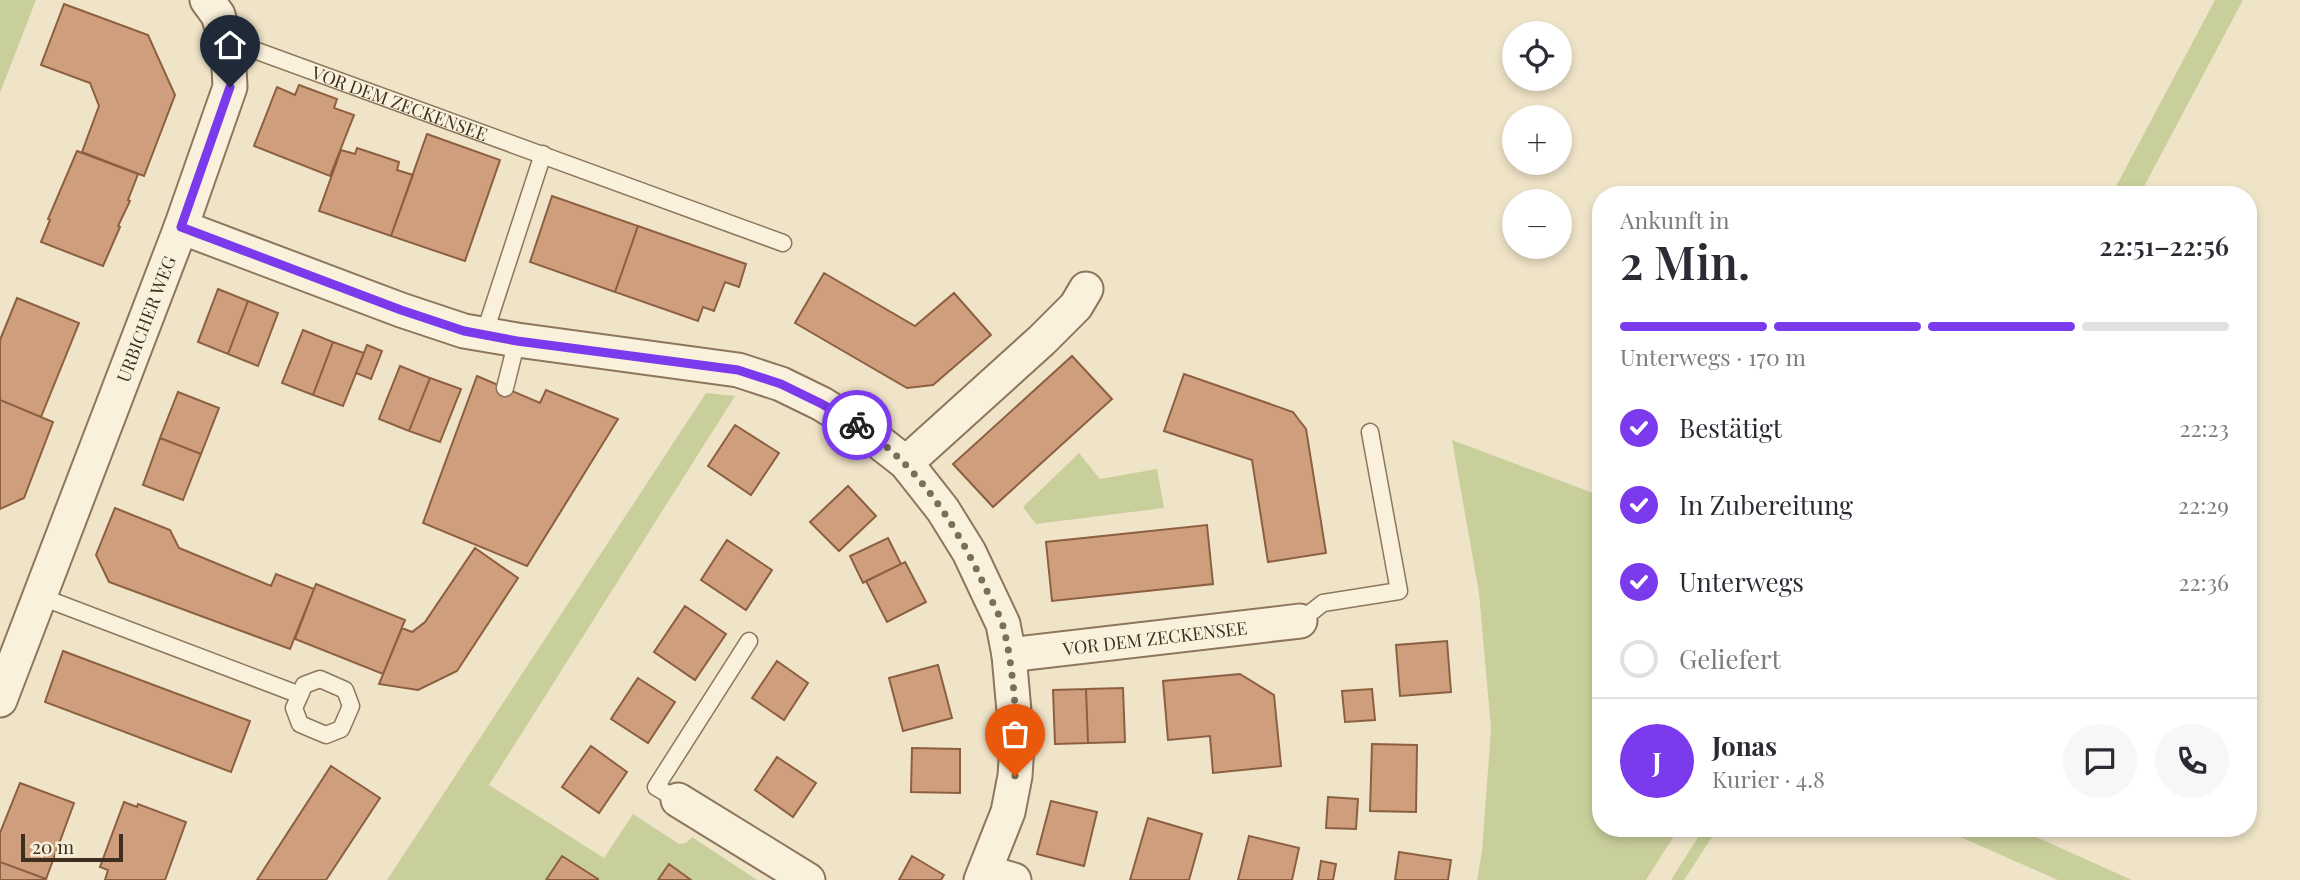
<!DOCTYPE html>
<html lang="de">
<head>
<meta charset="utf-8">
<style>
	:root { --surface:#fff; --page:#f7f7f7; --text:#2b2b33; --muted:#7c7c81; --line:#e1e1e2; --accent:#7c3aed }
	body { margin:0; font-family:"Playfair Display",serif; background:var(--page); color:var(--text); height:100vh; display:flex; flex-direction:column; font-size:26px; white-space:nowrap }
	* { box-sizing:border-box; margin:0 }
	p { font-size:23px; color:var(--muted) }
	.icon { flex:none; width:38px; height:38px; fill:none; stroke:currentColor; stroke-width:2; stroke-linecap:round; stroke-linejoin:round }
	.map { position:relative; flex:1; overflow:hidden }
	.sheet { position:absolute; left:1592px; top:186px; width:665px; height:651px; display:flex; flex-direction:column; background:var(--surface); border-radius:28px; box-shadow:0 4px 10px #0003 }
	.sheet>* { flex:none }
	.tools { position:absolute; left:1502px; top:21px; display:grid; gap:14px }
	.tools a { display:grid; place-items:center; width:70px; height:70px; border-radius:50%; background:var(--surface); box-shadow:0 4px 10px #0003; font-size:35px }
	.scale { position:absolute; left:21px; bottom:18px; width:102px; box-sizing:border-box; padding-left:7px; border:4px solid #3d2e20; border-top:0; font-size:19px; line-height:24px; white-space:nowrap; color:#3d2e20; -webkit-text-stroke:5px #f7eed8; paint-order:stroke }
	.pin { position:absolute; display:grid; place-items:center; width:60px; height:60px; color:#fff; margin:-72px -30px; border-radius:50% 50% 50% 0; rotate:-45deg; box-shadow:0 0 7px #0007 }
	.pin .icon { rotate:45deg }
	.courier { position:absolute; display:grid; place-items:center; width:70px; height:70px; margin:-35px; border:5px solid #7c3aed; border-radius:50%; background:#fff; color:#222; box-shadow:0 2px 9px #0007 }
	.summary em { font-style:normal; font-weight:600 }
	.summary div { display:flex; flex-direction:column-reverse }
	.summary { display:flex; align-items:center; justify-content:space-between; height:119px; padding:0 28px }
	h1 { font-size:46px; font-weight:600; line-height:52px }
	.bar { display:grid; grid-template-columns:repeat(4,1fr); gap:10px 7px; align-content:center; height:84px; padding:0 28px }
	.bar i { height:9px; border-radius:5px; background:var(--line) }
	.bar .selected { background:var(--accent) }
	.bar p { grid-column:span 4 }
	.line { display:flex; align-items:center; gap:18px; padding:0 28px; border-top:2px solid var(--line) }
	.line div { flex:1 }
	.round { display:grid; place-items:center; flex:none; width:74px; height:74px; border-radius:37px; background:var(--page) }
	ol { padding:0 28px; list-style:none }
	li { display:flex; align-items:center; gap:21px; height:77px }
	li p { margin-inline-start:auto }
	li .icon { padding:7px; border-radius:50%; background:var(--accent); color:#fff; stroke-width:4 }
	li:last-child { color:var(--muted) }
	li i { width:38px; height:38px; border:4px solid var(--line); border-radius:50% }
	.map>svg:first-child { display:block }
	.green { fill:#c9cf9b }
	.building { fill:#cf9f7d; stroke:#8d5f41; stroke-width:2 }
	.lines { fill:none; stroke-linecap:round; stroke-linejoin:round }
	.lane-casing { stroke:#8d765c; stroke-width:19 }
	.street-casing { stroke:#8d765c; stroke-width:37 }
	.lane { stroke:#faf1dc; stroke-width:16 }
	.street { stroke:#faf1dc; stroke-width:33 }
	.done { stroke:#7c6e5b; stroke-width:7; stroke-dasharray:0 12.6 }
	.route { stroke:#7c3aed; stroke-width:9 }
	.labels { text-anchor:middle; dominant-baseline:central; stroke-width:6; stroke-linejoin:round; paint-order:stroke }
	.street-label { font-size:18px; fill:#3d2e20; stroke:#f7eed8 }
</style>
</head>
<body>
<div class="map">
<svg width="2300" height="880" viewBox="0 0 2300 880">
	<rect width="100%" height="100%" fill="#f0e4c8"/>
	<path class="green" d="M 0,0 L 36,0 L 0,93 Z
		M 2215,0 L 2243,0 L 2140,194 L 2112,194 Z
		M 706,393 L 735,396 L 489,785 L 604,858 L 633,814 L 679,844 L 686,843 L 692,837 L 757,880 L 387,880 Z
		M 1452,440 L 1601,496 L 1601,828 L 1679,828 L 1646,880 L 1477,880 L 1482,851 L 1491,729 L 1479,593 Z
		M 1079,453 L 1100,479 L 1157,469 L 1164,508 L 1036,524 L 1023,507 Z
		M 1704,828 L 1718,828 L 1684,880 L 1671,880 Z
		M 1940,828 L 2016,828 L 2132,880 L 2058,880 Z"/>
	<path class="building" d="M 64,4 L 148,35 L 175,95 L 144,176 L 82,152 L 99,106 L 90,83 L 41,65 Z
		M 299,85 L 337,99 L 334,108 L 354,115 L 330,176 L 254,146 L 277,87 L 295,95 Z
		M 427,134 L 500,160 L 465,261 L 391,236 Z
		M 357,148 L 399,162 L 397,170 L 413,175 L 391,236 L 319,211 L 341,150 L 355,154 Z
		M 77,151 L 138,174 L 128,200 L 130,201 L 118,226 L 120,227 L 103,266 L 41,242 L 50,220 L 48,219 Z
		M 552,196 L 638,226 L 615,292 L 530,262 Z
		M 638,226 L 746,264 L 739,287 L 725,282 L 714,311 L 703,307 L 698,321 L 615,292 Z
		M 824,273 L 915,326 L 954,293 L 991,335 L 933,385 L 907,388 L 795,323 Z
		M 218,289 L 248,301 L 228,354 L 198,342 Z
		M 17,298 L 79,323 L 41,417 L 0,400 L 0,340 Z
		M 248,301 L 278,313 L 258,366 L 228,354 Z
		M 303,330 L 333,342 L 313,395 L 282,383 Z
		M 333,342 L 364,353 L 343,406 L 313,395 Z
		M 367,345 L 382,351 L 371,379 L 356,373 Z
		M 1072,356 L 1112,399 L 993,507 L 953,464 Z
		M 400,366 L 430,378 L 409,431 L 379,419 Z
		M 1184,374 L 1293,412 L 1299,420 L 1306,429 L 1326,553 L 1268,562 L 1252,460 L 1164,431 Z
		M 477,376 L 540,403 L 546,390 L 618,419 L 527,566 L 423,523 Z
		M 430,378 L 461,389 L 440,442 L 409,431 Z
		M 178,392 L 219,408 L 201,454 L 160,438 Z
		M 0,400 L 53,422 L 24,498 L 0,509 Z
		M 735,425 L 779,453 L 751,495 L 708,466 Z
		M 160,438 L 201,454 L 183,500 L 143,485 Z
		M 848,486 L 876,516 L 839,551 L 810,522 Z
		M 115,508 L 170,530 L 179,548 L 230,569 L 271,586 L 276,574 L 314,589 L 290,649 L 109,582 L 96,555 Z
		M 1207,525 L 1213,584 L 1052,601 L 1046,542 Z
		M 888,538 L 901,564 L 863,583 L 850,556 Z
		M 727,540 L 772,570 L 746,610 L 701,580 Z
		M 475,548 L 518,578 L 457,671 L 418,690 L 379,684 L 402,628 L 412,632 L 425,622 Z
		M 905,562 L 926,602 L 887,622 L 866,581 Z
		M 316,584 L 405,620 L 383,674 L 295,639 Z
		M 685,606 L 726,634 L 695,680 L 654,652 Z
		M 1447,641 L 1451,692 L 1400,696 L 1396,645 Z
		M 63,651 L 250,721 L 231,772 L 45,702 Z
		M 777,661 L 808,683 L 784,720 L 752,698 Z
		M 938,665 L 952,718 L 903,731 L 889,678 Z
		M 1240,674 L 1274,695 L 1281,766 L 1213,773 L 1210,736 L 1168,740 L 1163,681 Z
		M 638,678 L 675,702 L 648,743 L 611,719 Z
		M 1123,688 L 1125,742 L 1088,743 L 1086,689 Z
		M 1086,689 L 1088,743 L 1055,744 L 1053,690 Z
		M 1372,689 L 1375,720 L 1345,722 L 1342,691 Z
		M 1372,744 L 1417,745 L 1416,812 L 1370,811 Z
		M 591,746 L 627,772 L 599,813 L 562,787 Z
		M 912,748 L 960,749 L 960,793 L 911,792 Z
		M 777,757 L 816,783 L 793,817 L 755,790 Z
		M 331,766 L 380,798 L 326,880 L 257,880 Z
		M 20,783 L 74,803 L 46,879 L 0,862 L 0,833 Z
		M 1328,797 L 1358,799 L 1356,829 L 1326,828 Z
		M 1051,801 L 1097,812 L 1084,866 L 1037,854 Z
		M 124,802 L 137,807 L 138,804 L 186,822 L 165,880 L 105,880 L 108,870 L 100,867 Z
		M 1148,818 L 1202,834 L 1189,880 L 1130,880 Z
		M 1249,836 L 1299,848 L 1292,880 L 1238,880 Z
		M 1399,852 L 1451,860 L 1448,880 L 1395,880 Z
		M 562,856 L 598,879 L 598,880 L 546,880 Z
		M 912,856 L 944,875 L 941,880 L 899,880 Z
		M 1321,861 L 1336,864 L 1333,880 L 1318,880 Z
		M 0,862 L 46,879 L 45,880 L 0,880 Z
		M 669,864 L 691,880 L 658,880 Z"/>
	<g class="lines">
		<g class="lane-casing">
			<g id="lane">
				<path id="s1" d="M 257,51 L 783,243"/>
				<path d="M 484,335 L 543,154"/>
				<path d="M 505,388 L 517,340"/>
				<path d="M 39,596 L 300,695 L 294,708 L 300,724 L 326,735 L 341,729 L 351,706 L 345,690 L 320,679 L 304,685 L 300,695"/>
				<path d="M 1300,621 L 1323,603 L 1399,591 L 1370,432"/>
				<path d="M 678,800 L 656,787 L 749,641"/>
			</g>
		</g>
		<g class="street-casing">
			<g id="street">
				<path d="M 181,227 L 401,310 L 464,331 L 517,340 L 738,370 L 781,384 L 822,404 L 865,431 L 906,463 L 943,510 L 969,552 L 1003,624 L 1009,655 L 1017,745 L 1015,776 L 1008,812 L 981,880"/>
				<path d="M 906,463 L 1042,340 L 1076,306 L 1086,289"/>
				<path id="s2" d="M 1009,655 L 1300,621"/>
				<path id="s3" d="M 0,700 L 181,227 L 230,87 L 228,48 L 218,15 L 207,0"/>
				<path d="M 678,800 L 808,880"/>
				<path d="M 986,872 L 1014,880"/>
			</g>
		</g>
		<use href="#lane" class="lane"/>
		<use href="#street" class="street"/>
	</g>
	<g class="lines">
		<path class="done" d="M 857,425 C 917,463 956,524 985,587 C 991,600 999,613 1003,626 C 1014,667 1019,734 1015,776"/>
		<path class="route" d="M 230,87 L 181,227 L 401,310 L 464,331 L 517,341 L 738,370 L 781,384 L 822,404 L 857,425"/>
	</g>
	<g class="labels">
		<g class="street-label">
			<text stroke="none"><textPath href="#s1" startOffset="152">VOR DEM ZECKENSEE</textPath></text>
			<text stroke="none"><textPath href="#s3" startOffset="408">URBICHER WEG</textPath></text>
			<text stroke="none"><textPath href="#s2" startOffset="147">VOR DEM ZECKENSEE</textPath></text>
		</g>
	</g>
</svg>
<div class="tools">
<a><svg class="icon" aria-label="locate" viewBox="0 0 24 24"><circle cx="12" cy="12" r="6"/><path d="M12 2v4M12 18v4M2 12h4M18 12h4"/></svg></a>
<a>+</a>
<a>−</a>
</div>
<div class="scale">20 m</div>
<div class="pin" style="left:1015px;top:776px;background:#ea580c"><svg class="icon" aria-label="bag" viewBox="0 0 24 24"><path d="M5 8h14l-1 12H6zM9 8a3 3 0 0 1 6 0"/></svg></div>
<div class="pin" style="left:230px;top:87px;background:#1f2937"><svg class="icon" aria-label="home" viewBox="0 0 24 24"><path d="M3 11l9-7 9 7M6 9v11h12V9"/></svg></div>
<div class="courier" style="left:857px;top:425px"><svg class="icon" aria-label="bike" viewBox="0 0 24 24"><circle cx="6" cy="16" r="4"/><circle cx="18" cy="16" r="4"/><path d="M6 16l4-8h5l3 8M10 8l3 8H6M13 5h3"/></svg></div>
<section class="sheet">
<div class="summary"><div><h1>2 Min.</h1><p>Ankunft in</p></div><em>22:51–22:56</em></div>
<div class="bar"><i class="selected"></i><i class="selected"></i><i class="selected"></i><i></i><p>Unterwegs · 170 m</p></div>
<ol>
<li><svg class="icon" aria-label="check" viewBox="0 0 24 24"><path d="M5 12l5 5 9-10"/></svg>Bestätigt<p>22:23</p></li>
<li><svg class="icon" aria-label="check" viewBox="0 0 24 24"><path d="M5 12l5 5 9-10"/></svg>In Zubereitung<p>22:29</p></li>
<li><svg class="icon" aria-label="check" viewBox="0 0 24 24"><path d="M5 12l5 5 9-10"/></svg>Unterwegs<p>22:36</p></li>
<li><i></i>Geliefert</li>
</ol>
<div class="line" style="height:126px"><b class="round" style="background:var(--accent);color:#fff">J</b><div><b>Jonas</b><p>Kurier · 4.8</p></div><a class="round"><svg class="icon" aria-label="chat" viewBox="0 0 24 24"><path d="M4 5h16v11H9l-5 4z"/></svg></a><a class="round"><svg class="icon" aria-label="phone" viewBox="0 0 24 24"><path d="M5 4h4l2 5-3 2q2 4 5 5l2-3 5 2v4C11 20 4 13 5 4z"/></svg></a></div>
</section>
</div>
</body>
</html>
